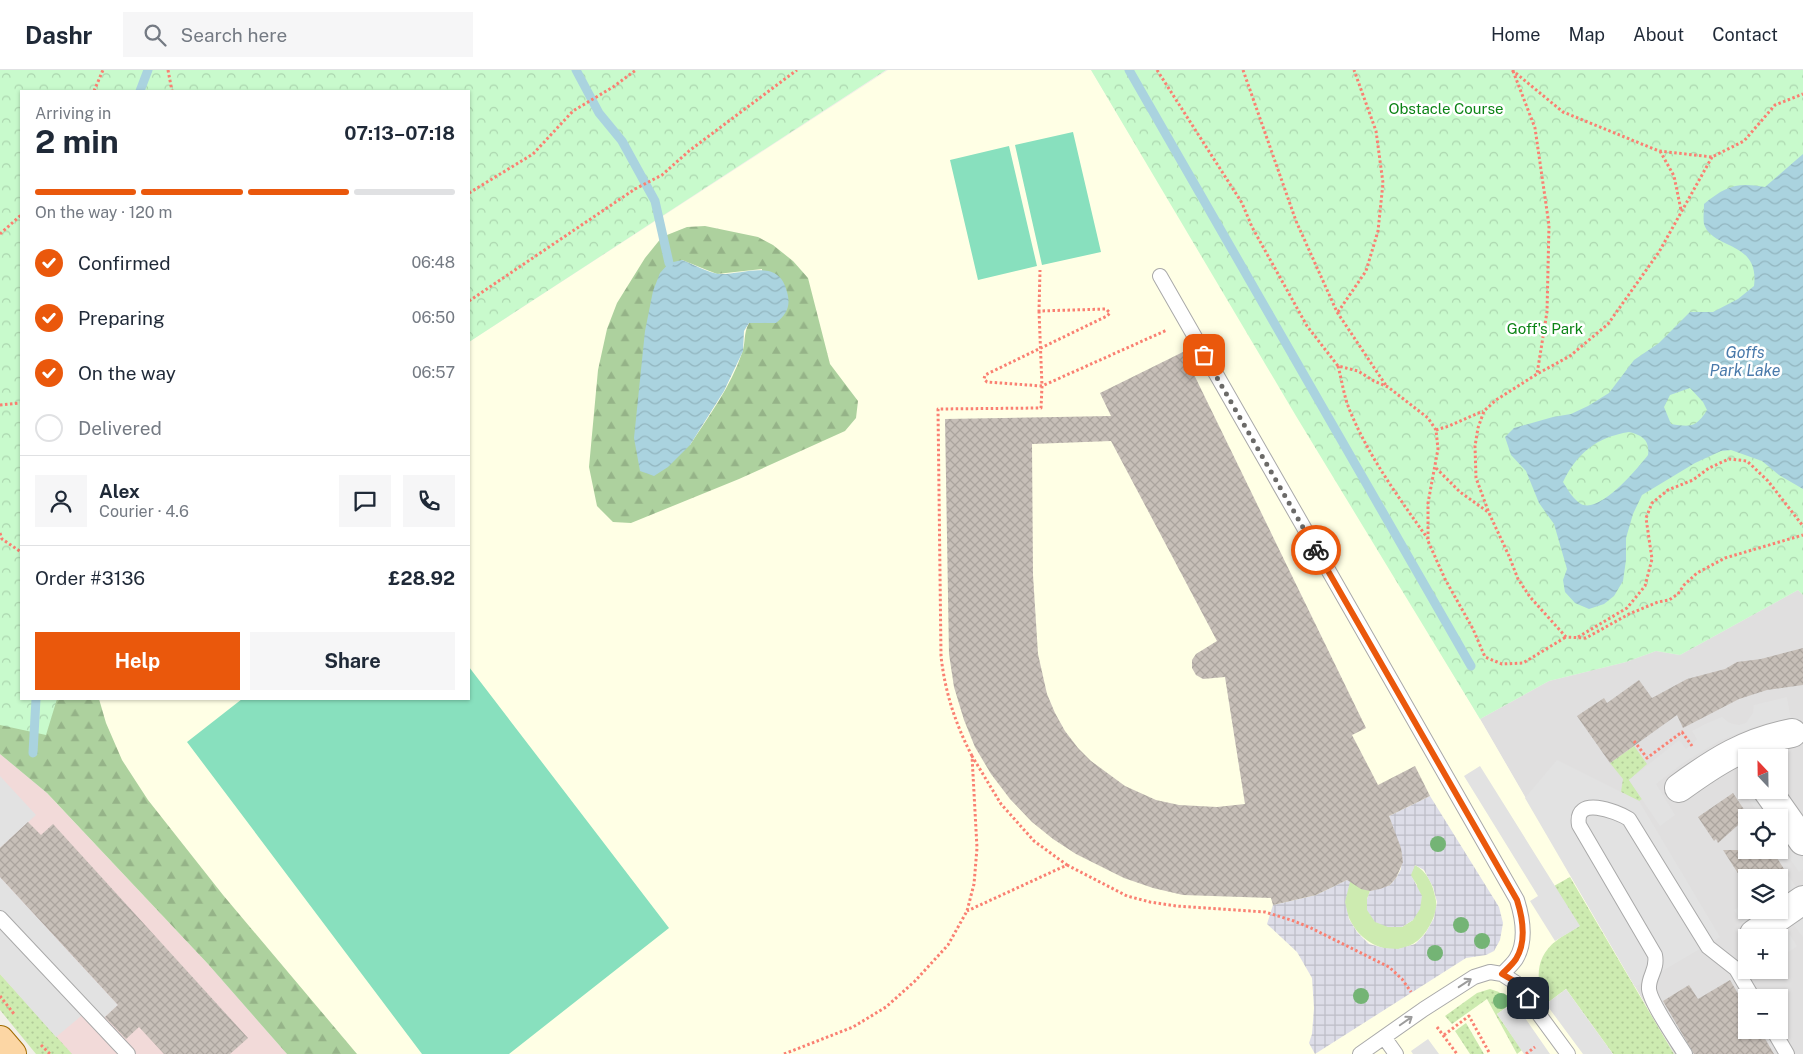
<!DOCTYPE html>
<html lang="en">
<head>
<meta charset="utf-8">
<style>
	:root { --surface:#fff; --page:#f6f6f7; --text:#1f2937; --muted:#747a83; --line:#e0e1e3; --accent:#ea580c }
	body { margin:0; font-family:"Public Sans",sans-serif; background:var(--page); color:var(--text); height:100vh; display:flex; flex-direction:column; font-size:19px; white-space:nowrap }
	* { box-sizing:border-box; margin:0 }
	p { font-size:16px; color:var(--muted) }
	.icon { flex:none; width:28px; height:28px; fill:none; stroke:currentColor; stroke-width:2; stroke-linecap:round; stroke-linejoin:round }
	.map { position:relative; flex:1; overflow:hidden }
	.panel { position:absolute; left:20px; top:20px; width:450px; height:610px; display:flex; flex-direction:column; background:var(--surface); border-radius:0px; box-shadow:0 1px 4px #0004 }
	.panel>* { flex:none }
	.needle { width:32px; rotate:338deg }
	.buttons { position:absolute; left:1738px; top:679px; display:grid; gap:10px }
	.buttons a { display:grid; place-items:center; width:50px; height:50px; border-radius:0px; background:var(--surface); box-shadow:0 1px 4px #0004; font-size:25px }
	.pin { position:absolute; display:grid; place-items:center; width:42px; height:42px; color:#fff; margin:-21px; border-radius:10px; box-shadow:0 2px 8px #0006 }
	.courier { position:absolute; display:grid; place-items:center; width:50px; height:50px; margin:-25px; border:4px solid #ea580c; border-radius:50%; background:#fff; color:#222; box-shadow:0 1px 6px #0007 }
	.summary em { font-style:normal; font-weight:700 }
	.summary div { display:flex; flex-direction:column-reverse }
	.summary { display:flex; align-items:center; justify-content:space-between; height:85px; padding:0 15px }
	h1 { font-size:32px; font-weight:700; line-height:38px }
	.bar { display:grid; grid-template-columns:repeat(4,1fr); gap:8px 5px; align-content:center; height:60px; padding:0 15px }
	.bar i { height:6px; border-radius:4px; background:var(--line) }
	.bar .active { background:var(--accent) }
	.bar p { grid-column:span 4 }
	.line { display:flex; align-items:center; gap:12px; padding:0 15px; border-top:1px solid var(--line) }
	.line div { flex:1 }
	.round { display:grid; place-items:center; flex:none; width:52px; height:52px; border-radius:0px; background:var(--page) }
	ol { padding:0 15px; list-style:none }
	li { display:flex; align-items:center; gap:15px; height:55px }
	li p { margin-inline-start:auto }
	li .icon { padding:5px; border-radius:50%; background:var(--accent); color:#fff; stroke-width:4 }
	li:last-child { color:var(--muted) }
	li i { width:28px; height:28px; border:2px solid var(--line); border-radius:50% }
	.cta { display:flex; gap:10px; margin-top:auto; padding:10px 15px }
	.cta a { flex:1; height:58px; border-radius:0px; background:var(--accent); color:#fff; font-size:20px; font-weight:700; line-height:58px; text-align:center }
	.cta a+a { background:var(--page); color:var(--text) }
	header { display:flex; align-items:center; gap:30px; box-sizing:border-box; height:70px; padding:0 25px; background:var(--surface); border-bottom:1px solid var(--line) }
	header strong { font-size:24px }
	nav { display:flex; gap:28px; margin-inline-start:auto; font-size:18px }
	.search { width:350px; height:45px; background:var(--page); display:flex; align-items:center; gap:12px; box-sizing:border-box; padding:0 18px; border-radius:0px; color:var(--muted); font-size:19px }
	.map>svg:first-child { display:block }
	.residential { fill:#e0dfdf; fill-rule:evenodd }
	.commercial { fill:#f2dad9 }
	.education { fill:#ffffe5 }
	.grass { fill:url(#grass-dots) }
	.forest { fill:url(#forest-firs); fill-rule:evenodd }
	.park { fill:url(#park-crowns) }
	.garden { fill:#cdebb0 }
	.pitch { fill:#88e0be }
	.parking { fill:#e2e2e2 }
	.plaza { fill:url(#plaza-grid) }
	.water { fill:url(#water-waves); fill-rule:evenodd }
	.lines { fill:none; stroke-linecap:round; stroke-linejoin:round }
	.stream { stroke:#aad3df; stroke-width:9 }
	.building { fill:url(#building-cross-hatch); fill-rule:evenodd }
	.lane-casing { stroke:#a9a9a9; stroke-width:16 }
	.street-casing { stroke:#a9a9a9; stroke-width:30 }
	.primary-casing { stroke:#a06b00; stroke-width:30 }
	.path { stroke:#fa8072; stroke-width:3; stroke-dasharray:2.5 2.5; stroke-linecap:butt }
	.lane { stroke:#fff; stroke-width:14 }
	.street { stroke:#fff; stroke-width:28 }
	.primary { stroke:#fcd6a4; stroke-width:28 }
	.tree { fill:#74b475 }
	.oneway { stroke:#9c9c9c }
	.done { stroke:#6b6a68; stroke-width:5; stroke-dasharray:0 9 }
	.route { stroke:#ea580c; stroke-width:6 }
	.labels { text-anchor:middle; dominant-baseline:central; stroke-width:5; stroke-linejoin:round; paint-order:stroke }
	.park-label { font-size:15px; fill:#0c8416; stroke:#fff }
	.water-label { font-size:16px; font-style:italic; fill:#4a7aab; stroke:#fff }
</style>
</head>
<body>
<header>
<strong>Dashr</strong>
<div class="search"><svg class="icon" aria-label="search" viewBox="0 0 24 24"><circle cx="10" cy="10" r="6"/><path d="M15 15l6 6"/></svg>Search here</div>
<nav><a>Home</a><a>Map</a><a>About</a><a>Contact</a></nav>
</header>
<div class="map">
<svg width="1803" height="984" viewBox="0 0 1803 984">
	<defs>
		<pattern id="grass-dots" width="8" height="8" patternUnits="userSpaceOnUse" patternTransform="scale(1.25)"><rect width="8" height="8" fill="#cdebb0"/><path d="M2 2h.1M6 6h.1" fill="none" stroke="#b0c997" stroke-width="1.8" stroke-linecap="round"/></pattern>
		<pattern id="forest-firs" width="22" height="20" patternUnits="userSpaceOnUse" patternTransform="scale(1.25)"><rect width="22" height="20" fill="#add19e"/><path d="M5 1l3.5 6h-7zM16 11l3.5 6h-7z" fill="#95b388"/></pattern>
		<pattern id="park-crowns" width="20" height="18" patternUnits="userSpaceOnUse" patternTransform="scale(1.25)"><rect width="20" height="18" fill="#c8facc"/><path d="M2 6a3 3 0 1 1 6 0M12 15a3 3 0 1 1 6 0" fill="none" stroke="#acd6af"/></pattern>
		<pattern id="plaza-grid" width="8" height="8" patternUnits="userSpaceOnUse" patternTransform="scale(1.25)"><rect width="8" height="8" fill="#dddde8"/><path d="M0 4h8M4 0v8" fill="none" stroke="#bdbdc7"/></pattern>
		<pattern id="water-waves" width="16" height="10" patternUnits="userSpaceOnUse" patternTransform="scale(1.25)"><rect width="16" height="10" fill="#aad3df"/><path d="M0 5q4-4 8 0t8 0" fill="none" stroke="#92b5bf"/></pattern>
		<pattern id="building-cross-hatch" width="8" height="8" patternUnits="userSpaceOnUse" patternTransform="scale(1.25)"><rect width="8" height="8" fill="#c7bfb8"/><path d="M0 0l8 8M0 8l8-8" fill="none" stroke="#aba49e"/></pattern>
	</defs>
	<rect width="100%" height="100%" fill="#f2efe9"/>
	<path class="residential" d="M 1798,520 L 1803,525 L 1803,984 L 1674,984 L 1480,649 L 1549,611 L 1626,592 L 1656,581 L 1680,585 ZM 1746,688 L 1779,688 L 1779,720 L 1746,720 ZM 1746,748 L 1779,748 L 1779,780 L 1746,780 ZM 1746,808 L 1779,808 L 1779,840 L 1746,840 ZM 1746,868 L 1779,868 L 1779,900 L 1746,900 ZM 1746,928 L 1779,928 L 1779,960 L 1746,960 Z"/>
	<path class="commercial" d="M 0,684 L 47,723 L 208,894 L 287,984 L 36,984 L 55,967 L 0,904 Z"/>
	<path class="education" d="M 888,0 L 1091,0 L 1480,649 L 1674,984 L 293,984 L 47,723 L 62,629 L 469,629 L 469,272 Z"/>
	<path class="grass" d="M 1634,676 L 1647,694 L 1629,710 L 1642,729 L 1639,731 L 1621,722 L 1623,709 L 1610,693 Z
		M 1570,807 L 1674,984 L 1613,984 L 1566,919 L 1546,934 C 1535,911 1535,887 1556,871 C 1563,865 1572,861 1579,856 L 1554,816 Z
		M 0,904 L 72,984 L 36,984 L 0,940 Z
		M 1490,919 L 1499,922 L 1510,935 L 1497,944 L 1522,980 L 1517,984 L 1487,929 L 1452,954 L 1445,946 L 1477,923 Z
		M 1466,953 L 1484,984 L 1470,984 L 1455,961 Z"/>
	<path class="forest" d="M 705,156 L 758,167 L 773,175 L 793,191 L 808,208 L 830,294 L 858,331 L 856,348 L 845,361 L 739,409 L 631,453 L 613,452 L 597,436 L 589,397 L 598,300 L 607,259 L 617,233 L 645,188 L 662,167 L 687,157 ZM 682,190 L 717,204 L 762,199 L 763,253 L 749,253 C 743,264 746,272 742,283 C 731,316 709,346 690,375 Z
		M 0,558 L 21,629 L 99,629 L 106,653 L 122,690 L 148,730 L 223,825 L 357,984 L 287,984 L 208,894 L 47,723 L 0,684 Z"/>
	<path class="park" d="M 0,0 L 886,0 L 469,272 L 469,21 L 21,21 L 21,629 L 57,629 L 46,665 L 0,655 Z
		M 1091,0 L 1803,0 L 1803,525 L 1798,520 L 1680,585 L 1656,581 L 1626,592 L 1549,611 L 1480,649 L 1296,346 Z"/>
	<path class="garden" d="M 1415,795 C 1427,802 1432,812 1435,826 C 1438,836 1435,846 1430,855 C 1407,899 1352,878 1345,834 C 1344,826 1348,816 1351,808 L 1370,821 L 1367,829 L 1388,857 L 1402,857 L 1413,850 L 1417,815 L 1410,805 Z"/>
	<path class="pitch" d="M 1073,62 L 1101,182 L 1042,195 L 1015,75 Z
		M 1009,76 L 1037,196 L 978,210 L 950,90 Z
		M 469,597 L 669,858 L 509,984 L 422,984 L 187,672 L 242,629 L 469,629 Z"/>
	<path class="parking" d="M 1787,627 L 1791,649 L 1759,655 L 1719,671 L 1683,693 L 1656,714 L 1675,745 L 1660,756 L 1629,710 L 1679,670 L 1686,679 L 1693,674 L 1697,669 L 1692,661 L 1703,655 L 1722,647 L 1728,652 L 1733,654 L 1739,655 L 1746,653 L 1753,643 L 1754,635 Z
		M 1557,690 L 1639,731 L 1720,867 L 1635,917 L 1525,728 Z
		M 1480,696 L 1580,856 L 1555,871 L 1530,831 L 1538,826 L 1464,706 Z
		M 0,706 L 36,745 L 0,778 Z
		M 1746,709 L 1746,720 L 1753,720 L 1772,747 L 1761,747 L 1738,715 Z
		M 1779,757 L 1803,791 L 1803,799 L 1799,802 L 1779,773 Z
		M 1787,804 L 1803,827 L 1803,867 L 1793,854 L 1786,859 L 1797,876 L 1779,889 L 1779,868 L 1753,867 L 1734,840 L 1746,832 L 1746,840 L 1779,840 L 1779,810 Z
		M 0,807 L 118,935 L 104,948 L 86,942 L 56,967 L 0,904 Z
		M 1566,919 L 1613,984 L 1583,984 L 1546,934 Z
		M 1514,932 L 1550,984 L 1524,984 L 1497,944 Z
		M 1428,969 L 1439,984 L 1413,984 L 1411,981 Z"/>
	<path class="plaza" d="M 1430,726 L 1499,837 L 1503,853 L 1500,870 L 1494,881 L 1486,885 L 1466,888 L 1315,984 L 1309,973 L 1312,964 L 1314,938 L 1312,908 L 1297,882 L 1267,854 L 1273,835 L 1316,825 L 1351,808 L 1345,832 L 1349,849 L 1357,862 L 1369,874 L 1384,878 L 1398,879 L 1415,874 L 1425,864 L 1434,848 L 1437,832 L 1433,817 L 1424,800 L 1415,795 L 1411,805 L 1422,826 L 1420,839 L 1413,850 L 1402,857 L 1388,857 L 1375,852 L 1367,840 L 1367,829 L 1370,821 L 1390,815 L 1396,808 L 1401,799 L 1402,785 L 1389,746 Z"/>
	<path class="water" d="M 1803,84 L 1803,419 L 1779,405 L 1762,391 L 1731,380 L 1721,381 L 1695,393 L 1642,425 L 1633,444 L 1626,468 L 1626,490 L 1623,511 L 1614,526 L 1604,534 L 1589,539 L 1575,533 L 1565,522 L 1563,510 L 1567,499 L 1554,454 L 1539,433 L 1526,401 L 1511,385 L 1505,367 L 1514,358 L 1553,347 L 1571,344 L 1588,336 L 1609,323 L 1634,290 L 1659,273 L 1690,242 L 1713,242 L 1738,229 L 1754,216 C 1760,170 1712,180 1704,154 C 1703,149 1704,140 1704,134 C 1726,116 1737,112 1765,117 ZM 1690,318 L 1703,332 L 1707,340 C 1696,358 1690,357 1671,354 L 1664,337 L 1670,325 ZM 1629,362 C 1642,365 1650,370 1648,385 C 1637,399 1600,444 1581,434 C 1573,429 1568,420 1563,412 C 1577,383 1597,367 1629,362 Z
		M 682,190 C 693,194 709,203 719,204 C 744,205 779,187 787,222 C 791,236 787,244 776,253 L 749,253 L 744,261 L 743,281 L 724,321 L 690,375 L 668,397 L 654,406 L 640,401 L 634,368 L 645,261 L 653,221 L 660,203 L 669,193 Z"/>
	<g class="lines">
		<path class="stream" d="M 576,0 L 599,43 L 622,71 L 655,131 L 669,193
			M 1129,0 L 1471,596
			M 140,21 L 148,0
			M 33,683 L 36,629"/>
	</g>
	<path class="building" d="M 1183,282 L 1366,658 L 1352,665 L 1378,715 L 1415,696 L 1430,726 L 1389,746 L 1401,778 L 1403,792 L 1396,808 L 1390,815 L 1380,819 L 1370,821 L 1361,819 L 1347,810 L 1316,825 L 1273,835 L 1271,828 L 1183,825 L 1153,818 L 1124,808 L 1076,784 L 1053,769 L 1032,752 L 1010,729 L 991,704 L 975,677 L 964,650 L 954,617 L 949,584 L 945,349 L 1111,346 L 1100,323 ZM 1111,371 L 1217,571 L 1196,584 L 1192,590 L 1192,598 L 1196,605 L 1203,609 L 1225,607 L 1245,734 L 1217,737 L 1179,735 L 1156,730 L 1125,716 L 1091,691 L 1078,678 L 1065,661 L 1055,643 L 1047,624 L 1038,584 L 1033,505 L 1032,374 Z
		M 1803,578 L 1803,615 L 1767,620 L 1739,629 L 1683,658 L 1677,645 L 1610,693 L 1577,646 L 1604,628 L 1607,633 L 1639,610 L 1652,628 L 1687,609 L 1725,599 L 1737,592 L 1761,589 Z
		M 1733,723 L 1749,747 L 1746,748 L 1718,773 L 1716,769 L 1714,771 L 1698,747 Z
		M 28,752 L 41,765 L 53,754 L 248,968 L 230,984 L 164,984 L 139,957 L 126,969 L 105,947 L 118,935 L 0,807 L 0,778 Z
		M 1723,780 L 1772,780 L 1784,799 L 1770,808 L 1741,808 Z
		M 1730,910 L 1746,937 L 1746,960 L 1760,960 L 1774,984 L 1694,984 L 1663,931 L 1689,915 L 1698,929 Z"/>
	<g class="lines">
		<g class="lane-casing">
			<path id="lane" d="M 1160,206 L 1517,830 C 1523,849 1527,871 1516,889 C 1512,895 1506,900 1502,904
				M 0,848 L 128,984
				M 1773,960 L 1787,984
				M 1384,967 L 1396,984
				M 1360,984 L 1424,939 L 1474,907 L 1490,902 L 1502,904 L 1516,913 L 1568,984
				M 1685,984 C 1677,971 1650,932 1649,919 C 1648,906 1658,900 1655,885 L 1579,755 C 1574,725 1616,741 1629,749 L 1708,877 L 1736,899 L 1753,928"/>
		</g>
		<g class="street-casing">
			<path id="street" d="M 1679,718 C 1716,691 1746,672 1792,663
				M 1767,720 L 1803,771
				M 1754,864 L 1803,830"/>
		</g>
		<g class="primary-casing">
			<path id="primary" d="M 0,970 L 12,984"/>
		</g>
		<path class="path" d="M 168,0 L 172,21
			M 1157,0 L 1242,133 L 1252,157 L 1307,256 L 1338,296 L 1358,301 L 1374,311 L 1388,317 L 1428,348 L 1436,360 L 1438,379 L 1428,433 L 1428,471 L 1445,509 L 1473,559 L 1485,587 L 1502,594 L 1523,593 L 1566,567
			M 1243,0 L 1296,151 L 1337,242 L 1387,317
			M 1512,0 L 1563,42 L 1659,81 L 1712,87 L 1744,71 L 1775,35 L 1803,24
			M 1513,1 L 1535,58 L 1549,155 L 1547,242 L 1537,304
			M 94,21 L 103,0
			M 1660,81 L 1674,106 L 1681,140
			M 1712,87 L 1659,182 L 1608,254 L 1570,286 L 1537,304 L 1496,330 L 1484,341 L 1478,358 L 1475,376 L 1476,408 L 1489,443 L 1509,486 L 1518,509 L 1530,527 L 1566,567 L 1586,568 L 1629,544 L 1658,532 L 1669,530 L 1678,524 L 1684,515 L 1697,503 L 1725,488 L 1803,465
			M 469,123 L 533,84 L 573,41 L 613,17 L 636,0
			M 0,164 L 21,145
			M 469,231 L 635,119 L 662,105 L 689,81 L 797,0
			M 1039,241 L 1042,316 L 987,312 L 984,309 L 985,305 L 1107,246 L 1110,243 L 1106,239 L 1039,241 L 1040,200
			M 1338,242 L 1366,201 L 1378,161 L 1383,113 L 1376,61 L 1354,0
			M 1338,296 C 1342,311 1344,327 1350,341 C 1369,387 1399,428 1428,469
			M 0,335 L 21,333
			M 1436,360 L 1449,356 L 1483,341
			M 1436,398 L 1460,422 L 1488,442
			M 0,463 L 2,469 L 21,482
			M 1578,567 L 1627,538 L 1645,516 L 1652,489 L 1646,448 L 1652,433 L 1668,420 L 1693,410 L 1709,398 L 1729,389 L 1747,391 L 1768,411 L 1803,456
			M 1634,671 L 1647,688 L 1682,662 L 1692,676
			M 972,686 C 955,653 945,622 941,586 L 938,339 L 1041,338 L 1042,316 L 1167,260
			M 1067,795 L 1127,826 L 1150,832 L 1176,836 L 1265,842 L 1294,851 L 1311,858 L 1389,897 L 1402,909 L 1411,922
			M 0,926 L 14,944
			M 1437,957 L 1457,984
			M 1444,965 L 1469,946 L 1490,984
			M 41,975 L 50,984
			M 784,984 L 853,957 L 886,937 L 915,911 L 948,875 L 967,841 L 974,814 L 977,778 L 972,686 L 1001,734 L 1034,771 L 1067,795 L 967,841
			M 1526,984 L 1535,977"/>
		<use href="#lane" class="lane"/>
		<use href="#street" class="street"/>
		<use href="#primary" class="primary"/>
	</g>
	<g class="tree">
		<circle cx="1438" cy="774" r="8"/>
		<circle cx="1461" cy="855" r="8"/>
		<circle cx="1482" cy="871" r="8"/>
		<circle cx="1435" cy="883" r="8"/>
		<circle cx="1361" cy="926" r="8"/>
		<circle cx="1501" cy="931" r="8"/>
	</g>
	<defs><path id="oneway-shaft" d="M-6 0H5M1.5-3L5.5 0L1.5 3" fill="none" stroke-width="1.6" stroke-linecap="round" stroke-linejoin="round" transform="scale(1.25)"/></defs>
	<g class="oneway">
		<use href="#oneway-shaft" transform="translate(1465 913) rotate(-33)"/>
		<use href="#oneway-shaft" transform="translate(1406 951) rotate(-35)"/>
	</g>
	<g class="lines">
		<path class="done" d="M 1204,285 L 1316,480"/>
		<path class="route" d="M 1316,480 L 1517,830 C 1523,849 1527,871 1516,889 C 1512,895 1506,900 1502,904 L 1516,912 L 1528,928"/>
	</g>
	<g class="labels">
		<g class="park-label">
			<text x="1446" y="38">Obstacle Course</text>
			<text x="1545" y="258">Goff's Park</text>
		</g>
		<g class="water-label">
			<text x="1745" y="282">Goffs<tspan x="1745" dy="18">Park Lake</tspan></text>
		</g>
	</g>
</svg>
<div class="buttons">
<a><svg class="needle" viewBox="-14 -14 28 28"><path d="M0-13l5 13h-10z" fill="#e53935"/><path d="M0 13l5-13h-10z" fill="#747a83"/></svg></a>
<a><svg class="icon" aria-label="locate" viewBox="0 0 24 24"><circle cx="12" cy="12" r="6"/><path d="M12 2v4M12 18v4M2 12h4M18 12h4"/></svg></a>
<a><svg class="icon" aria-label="layers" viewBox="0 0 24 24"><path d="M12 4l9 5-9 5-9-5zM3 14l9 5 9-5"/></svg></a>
<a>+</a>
<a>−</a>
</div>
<div class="pin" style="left:1204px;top:285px;background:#ea580c"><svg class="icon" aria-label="bag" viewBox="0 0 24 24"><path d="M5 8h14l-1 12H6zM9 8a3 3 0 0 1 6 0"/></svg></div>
<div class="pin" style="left:1528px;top:928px;background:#1f2937"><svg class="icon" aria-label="home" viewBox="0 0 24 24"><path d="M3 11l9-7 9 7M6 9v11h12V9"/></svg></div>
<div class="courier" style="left:1316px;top:480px"><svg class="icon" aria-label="bike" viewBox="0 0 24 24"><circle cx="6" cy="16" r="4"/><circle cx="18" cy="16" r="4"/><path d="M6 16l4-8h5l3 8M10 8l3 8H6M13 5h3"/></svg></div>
<section class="panel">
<div class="summary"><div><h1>2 min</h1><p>Arriving in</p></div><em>07:13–07:18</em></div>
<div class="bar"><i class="active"></i><i class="active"></i><i class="active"></i><i></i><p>On the way · 120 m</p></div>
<ol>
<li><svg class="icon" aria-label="check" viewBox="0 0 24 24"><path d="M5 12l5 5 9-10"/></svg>Confirmed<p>06:48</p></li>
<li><svg class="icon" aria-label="check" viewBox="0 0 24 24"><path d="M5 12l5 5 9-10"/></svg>Preparing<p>06:50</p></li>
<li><svg class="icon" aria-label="check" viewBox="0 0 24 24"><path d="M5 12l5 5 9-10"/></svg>On the way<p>06:57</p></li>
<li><i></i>Delivered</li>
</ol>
<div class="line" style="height:90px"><a class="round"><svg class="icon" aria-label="person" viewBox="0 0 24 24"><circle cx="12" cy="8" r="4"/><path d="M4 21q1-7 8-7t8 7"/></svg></a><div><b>Alex</b><p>Courier · 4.6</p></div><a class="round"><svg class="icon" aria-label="chat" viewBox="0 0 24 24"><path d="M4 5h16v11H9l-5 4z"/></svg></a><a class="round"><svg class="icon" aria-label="phone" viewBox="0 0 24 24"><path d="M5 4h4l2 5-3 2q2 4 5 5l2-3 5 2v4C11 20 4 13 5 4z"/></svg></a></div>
<div class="line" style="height:65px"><div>Order #3136</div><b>£28.92</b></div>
<div class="cta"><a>Help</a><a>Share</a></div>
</section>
</div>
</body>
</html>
